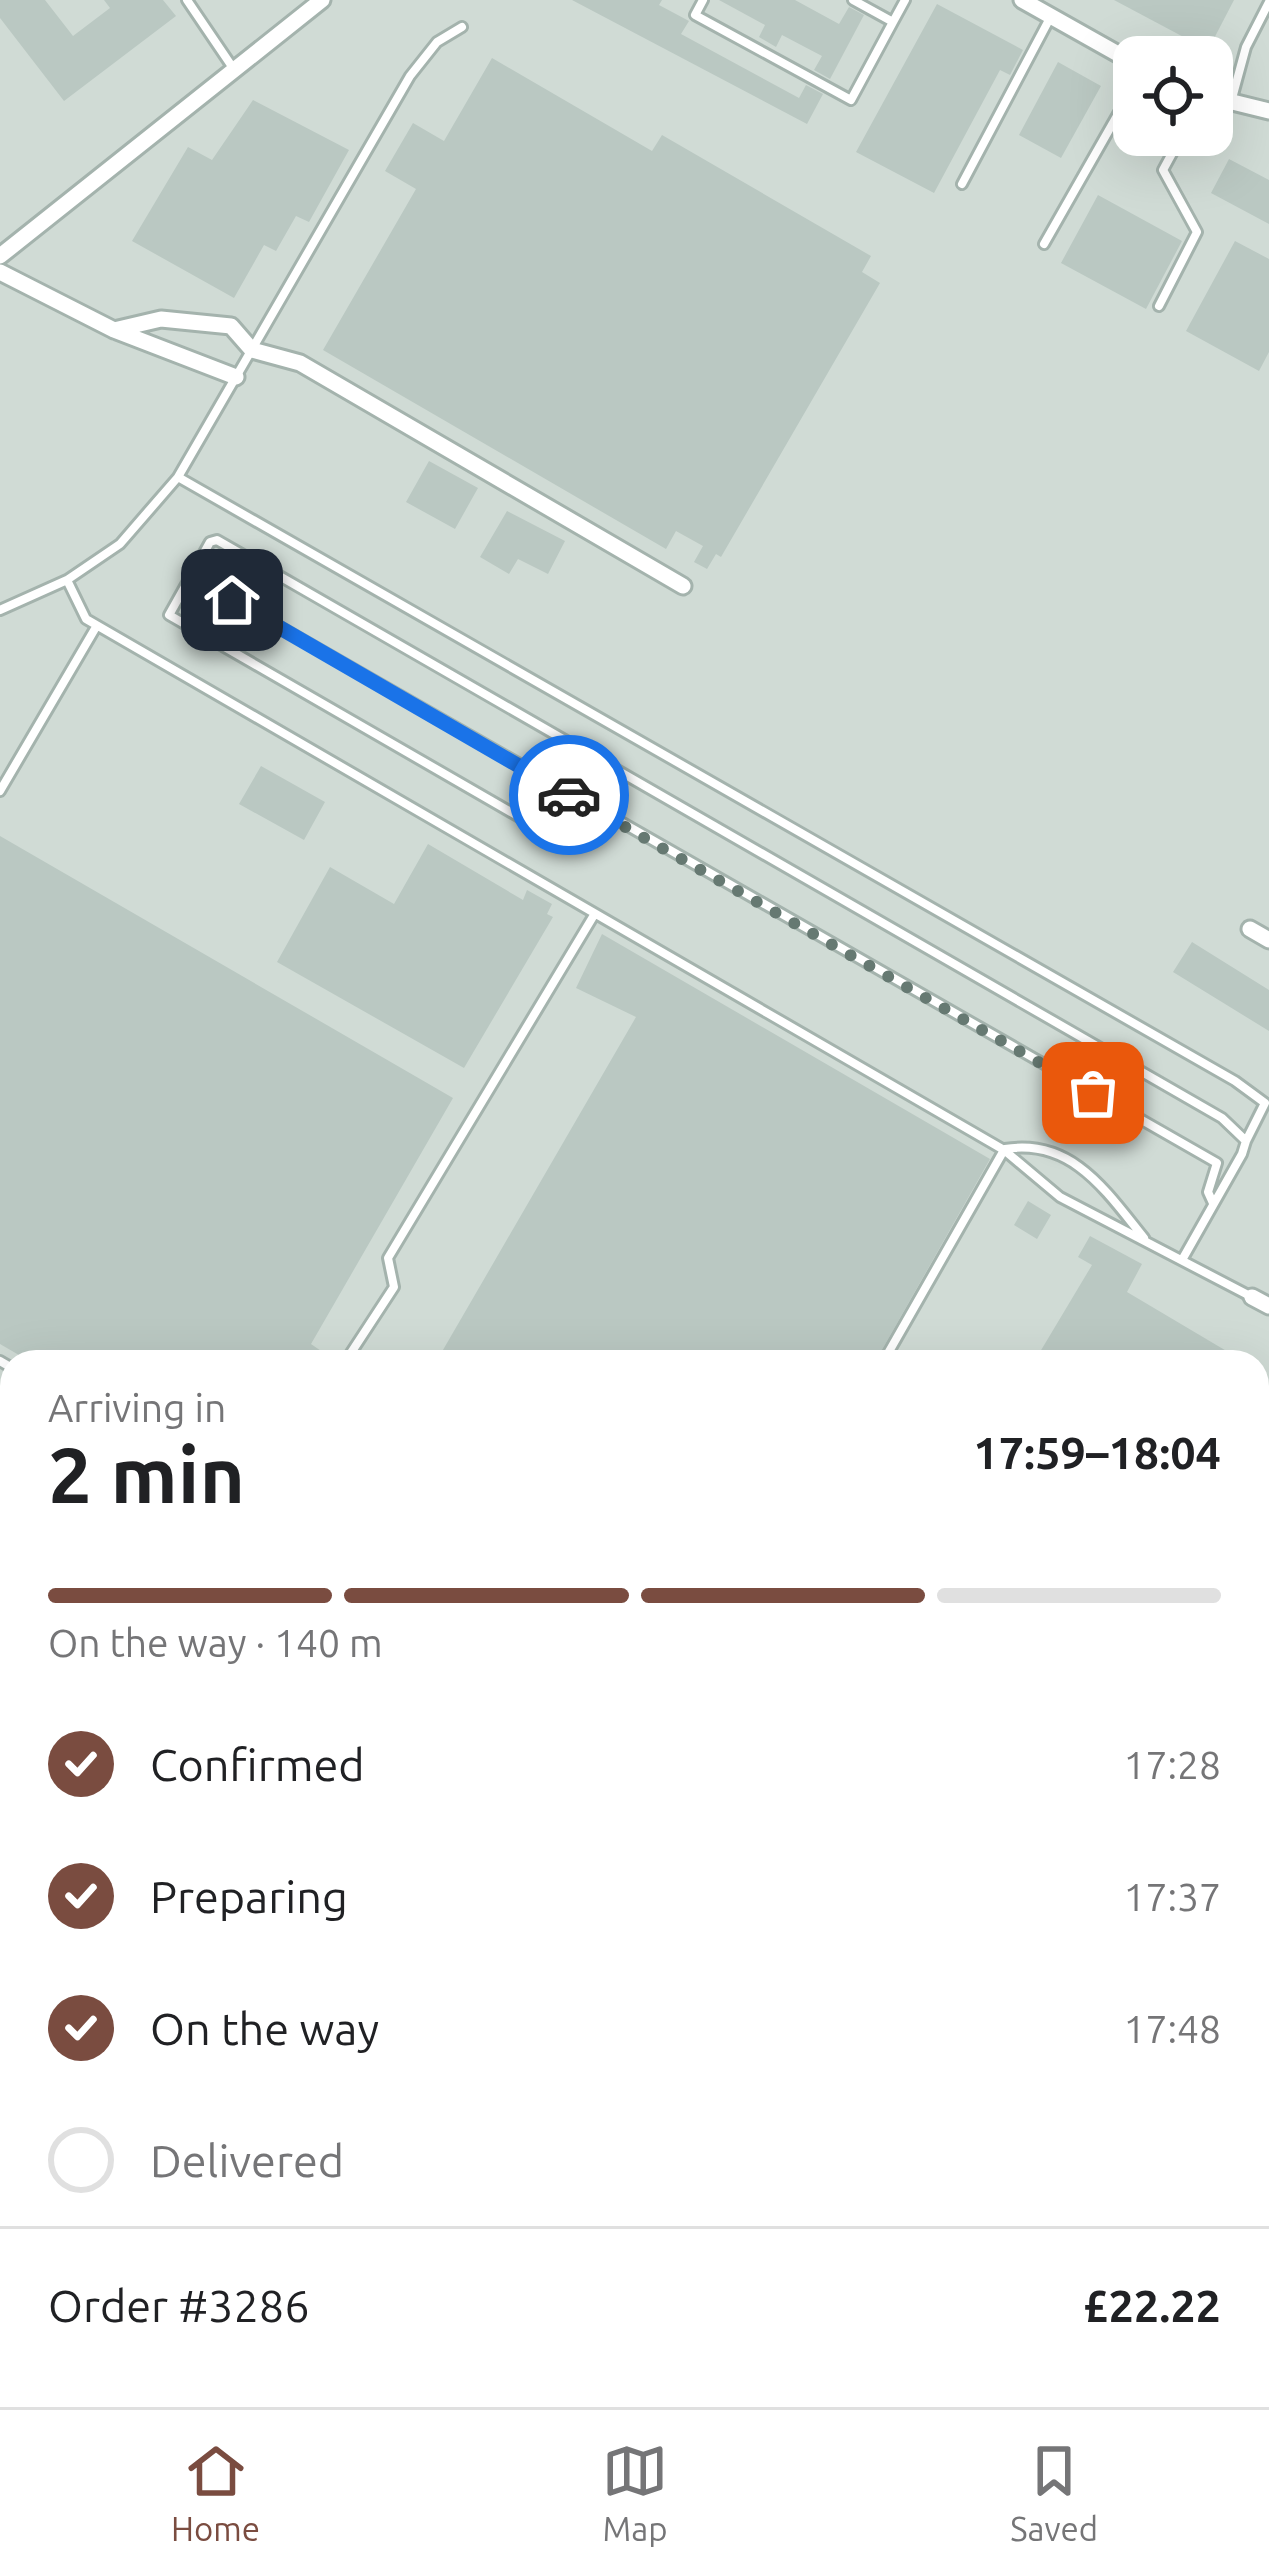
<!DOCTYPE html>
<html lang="en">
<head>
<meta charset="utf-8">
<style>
	:root { --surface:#fff; --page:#f2f2f2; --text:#202124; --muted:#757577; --line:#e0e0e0; --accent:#7a4c40 }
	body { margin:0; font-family:Ubuntu,sans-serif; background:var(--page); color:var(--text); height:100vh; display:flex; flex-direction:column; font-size:45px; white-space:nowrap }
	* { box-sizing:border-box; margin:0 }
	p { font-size:39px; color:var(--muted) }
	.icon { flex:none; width:66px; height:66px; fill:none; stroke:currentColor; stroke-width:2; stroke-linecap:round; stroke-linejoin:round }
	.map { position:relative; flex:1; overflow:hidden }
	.details { position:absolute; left:0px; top:1350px; width:1269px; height:1059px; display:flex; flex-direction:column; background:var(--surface); border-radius:36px 36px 0 0; box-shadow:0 12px 48px #0002 }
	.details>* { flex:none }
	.tools { position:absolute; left:1113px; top:36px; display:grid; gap:24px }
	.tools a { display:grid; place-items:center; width:120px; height:120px; border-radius:24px; background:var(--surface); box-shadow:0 12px 48px #0002; font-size:60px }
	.pin { position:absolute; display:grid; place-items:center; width:102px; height:102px; color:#fff; margin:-51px; border-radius:24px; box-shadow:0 6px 18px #0006 }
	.courier { position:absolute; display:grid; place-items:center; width:120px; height:120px; margin:-60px; border:9px solid #1a73e8; border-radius:50%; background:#fff; color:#222; box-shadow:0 3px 15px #0007 }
	.summary em { font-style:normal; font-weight:700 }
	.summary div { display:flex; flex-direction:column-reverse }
	.summary { display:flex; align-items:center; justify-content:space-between; height:204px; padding:0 48px }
	h1 { font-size:78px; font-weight:700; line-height:90px }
	.bar { display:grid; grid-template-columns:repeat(4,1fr); gap:18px 12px; align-content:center; height:144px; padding:0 48px }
	.bar i { height:15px; border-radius:9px; background:var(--line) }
	.bar .on { background:var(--accent) }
	.bar p { grid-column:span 4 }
	.line { display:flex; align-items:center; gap:30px; padding:0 48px; border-top:3px solid var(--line) }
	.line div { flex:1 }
	ol { padding:0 48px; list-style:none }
	li { display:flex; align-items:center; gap:36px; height:132px }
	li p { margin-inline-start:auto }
	li .icon { padding:12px; border-radius:50%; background:var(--accent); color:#fff; stroke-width:4 }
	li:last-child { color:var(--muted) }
	li i { width:66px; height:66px; border:6px solid var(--line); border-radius:50% }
	.menu { display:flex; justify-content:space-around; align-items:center; height:168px; border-top:3px solid var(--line); background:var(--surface); font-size:33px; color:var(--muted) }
	.menu a { display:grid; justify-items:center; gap:6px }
	.menu .on { color:var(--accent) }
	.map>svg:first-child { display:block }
	.built { fill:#d0dbd5; fill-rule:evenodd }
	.green { fill:#bcdbc3 }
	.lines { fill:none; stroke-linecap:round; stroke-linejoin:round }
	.stream { stroke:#8dc4cd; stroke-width:6 }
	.building { fill:#bac8c2 }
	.lane-casing { stroke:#a4b3ad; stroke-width:14 }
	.street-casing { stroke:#a4b3ad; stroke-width:21 }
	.highway-casing { stroke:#c1c8c6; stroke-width:33 }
	.path { stroke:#84ac9f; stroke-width:3; stroke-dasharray:6 9; stroke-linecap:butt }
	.lane { stroke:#fff; stroke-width:8 }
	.street { stroke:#fff; stroke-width:15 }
	.highway { stroke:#316559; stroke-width:27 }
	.done { stroke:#667972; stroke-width:12; stroke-dasharray:0 21.6 }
	.route { stroke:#1a73e8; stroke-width:15 }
</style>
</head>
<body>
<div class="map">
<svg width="1269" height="2407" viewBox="0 0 1269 2407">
	<rect width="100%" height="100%" fill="#e1ebe6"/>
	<path class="built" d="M 0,0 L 1269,0 L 1269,1617 L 1257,1632 L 1257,1362 L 12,1362 L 12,2397 L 549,2397 L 539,2407 L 0,2407 ZM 1134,57 L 1212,57 L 1212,135 L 1134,135 Z
		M 1269,1875 L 1269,2340 L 1257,2326 L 1257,1887 Z"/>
	<path class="green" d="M 1269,2082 L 1269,2232 L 1257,2217 L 1257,2092 Z"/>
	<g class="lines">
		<path class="stream" d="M 1257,1918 L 1269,1906"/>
	</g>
	<path class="building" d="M 0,0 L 45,0 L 73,36 L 110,8 L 104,0 L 163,0 L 176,16 L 64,101 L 0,18 Z
		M 572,0 L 662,0 L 659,5 L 689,21 L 681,34 L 799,98 L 806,85 L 823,94 L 807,124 Z
		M 719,0 L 795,0 L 839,24 L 849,7 L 864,15 L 830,79 L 814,70 L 822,56 L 782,35 L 776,47 L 759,37 L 765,25 Z
		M 1114,0 L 1234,0 L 1208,50 Z
		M 937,4 L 1023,50 L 1010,75 L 1000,70 L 934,193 L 856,152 Z
		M 492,58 L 652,151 L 662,135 L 871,256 L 862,272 L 880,283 L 721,557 L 716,554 L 707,569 L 694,562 L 703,546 L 676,531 L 666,549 L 323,350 L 416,189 L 385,171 L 413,123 L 444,141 Z
		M 1058,62 L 1101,86 L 1061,158 L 1019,135 Z
		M 253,100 L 349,150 L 309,222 L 296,216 L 276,251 L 264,245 L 234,298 L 132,241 L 188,147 L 212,160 Z
		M 1229,159 L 1269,180 L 1269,224 L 1211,193 Z
		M 1098,195 L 1182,241 L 1146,309 L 1061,263 Z
		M 1235,241 L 1269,259 L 1269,352 L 1259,371 L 1186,331 Z
		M 429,461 L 478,488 L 455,529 L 406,502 Z
		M 507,511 L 565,541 L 548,574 L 518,559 L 509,574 L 480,557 Z
		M 261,766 L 325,802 L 304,840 L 239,804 Z
		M 0,836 L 453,1098 L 311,1344 L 337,1362 L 31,1362 L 0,1344 Z
		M 428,844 L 523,900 L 527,890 L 552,904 L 547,914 L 553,917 L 464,1068 L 277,962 L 330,867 L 394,904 Z
		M 602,934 L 990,1159 L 875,1362 L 436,1362 L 636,1017 L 576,988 Z
		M 1192,942 L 1269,990 L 1269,1031 L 1173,972 Z
		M 1028,1201 L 1051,1215 L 1037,1239 L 1014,1225 Z
		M 1090,1236 L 1142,1264 L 1127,1292 L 1245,1362 L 1034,1362 L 1092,1265 L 1078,1257 Z"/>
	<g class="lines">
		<g class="lane-casing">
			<path id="lane" d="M 187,0 L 233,68
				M 703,0 L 695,15 L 851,100 L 893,22
				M 853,0 L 893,22 L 905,0
				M 462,27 L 437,42 L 410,76 L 178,477 L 120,544 L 67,580 L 86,619 L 1004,1150 L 1060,1197 L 1250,1296
				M 1231,102 L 1246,47 L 1269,2
				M 962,184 L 1050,18
				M 1044,244 L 1134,86
				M 1159,306 L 1197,232 L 1163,170 L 1182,135
				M 178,477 L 1235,1081 L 1265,1103 L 1246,1141
				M 191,576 L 1217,1163 L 1208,1192 L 1213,1203
				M 0,610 L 67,580
				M 0,791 L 96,627
				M 535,826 L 169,615 L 210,542 L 217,540 L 1222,1118 L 1246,1141 L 1242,1154 L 1182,1260
				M 1005,1149 C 1072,1138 1106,1191 1144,1238
				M 0,1361 L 12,1368
				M 345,1362 L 394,1287 L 388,1258 L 594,915
				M 883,1362 L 1004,1150
				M 268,2407 L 274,2397
				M 432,2407 L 448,2397"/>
		</g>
		<g class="street-casing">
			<path id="street" d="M 1022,0 L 1134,63
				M 1212,97 L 1269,111
				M 0,256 L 322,0
				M 0,272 L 114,330 L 236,377
				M 114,330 L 161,319 L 231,326 L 252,350 L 300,363 L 683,586
				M 1250,929 L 1269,940
				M 1252,1297 L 1269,1306
				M 1257,1704 L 1269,1689
				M 925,2407 L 927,2397
				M 1090,2407 L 1103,2397"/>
		</g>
		<g class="highway-casing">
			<path id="highway" d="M 1257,1754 L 1269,1739
				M 1257,1826 L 1269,1814
				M 615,2407 L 626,2397
				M 668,2407 L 678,2397"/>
		</g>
		<path class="path" d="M 545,2407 L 556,2397"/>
		<use href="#lane" class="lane"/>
		<use href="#street" class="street"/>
		<use href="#highway" class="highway"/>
	</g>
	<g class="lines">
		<path class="done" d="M 569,795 L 1093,1093"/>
		<path class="route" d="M 232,600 L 569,795"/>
	</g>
</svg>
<div class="tools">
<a><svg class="icon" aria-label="locate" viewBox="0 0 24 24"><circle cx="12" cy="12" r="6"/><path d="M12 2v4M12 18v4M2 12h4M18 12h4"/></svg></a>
</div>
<div class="pin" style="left:1093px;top:1093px;background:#ea580c"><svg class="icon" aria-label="bag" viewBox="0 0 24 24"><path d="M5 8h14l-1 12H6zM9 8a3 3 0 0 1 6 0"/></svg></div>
<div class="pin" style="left:232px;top:600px;background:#1f2937"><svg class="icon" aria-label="home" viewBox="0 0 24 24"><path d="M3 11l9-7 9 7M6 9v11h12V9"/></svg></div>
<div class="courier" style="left:569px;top:795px"><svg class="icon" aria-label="car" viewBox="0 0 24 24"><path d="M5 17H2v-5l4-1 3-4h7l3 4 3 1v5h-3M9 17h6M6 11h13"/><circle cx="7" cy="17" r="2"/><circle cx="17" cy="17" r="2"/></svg></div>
<section class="details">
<div class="summary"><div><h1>2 min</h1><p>Arriving in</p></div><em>17:59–18:04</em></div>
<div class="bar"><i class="on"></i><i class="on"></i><i class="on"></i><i></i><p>On the way · 140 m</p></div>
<ol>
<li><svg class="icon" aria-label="check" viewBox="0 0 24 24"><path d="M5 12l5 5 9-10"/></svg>Confirmed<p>17:28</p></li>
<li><svg class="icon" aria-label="check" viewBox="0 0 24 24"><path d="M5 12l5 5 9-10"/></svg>Preparing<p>17:37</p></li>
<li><svg class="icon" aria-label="check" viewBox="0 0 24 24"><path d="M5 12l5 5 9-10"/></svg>On the way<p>17:48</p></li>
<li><i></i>Delivered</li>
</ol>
<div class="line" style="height:156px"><div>Order #3286</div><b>£22.22</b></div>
</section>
</div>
<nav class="menu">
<a class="on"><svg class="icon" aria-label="home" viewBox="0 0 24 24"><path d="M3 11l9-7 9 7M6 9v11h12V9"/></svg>Home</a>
<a><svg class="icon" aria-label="map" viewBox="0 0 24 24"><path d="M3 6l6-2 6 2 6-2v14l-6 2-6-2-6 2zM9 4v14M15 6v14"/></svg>Map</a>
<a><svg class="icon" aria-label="saved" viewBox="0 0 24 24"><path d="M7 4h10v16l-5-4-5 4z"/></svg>Saved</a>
</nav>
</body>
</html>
